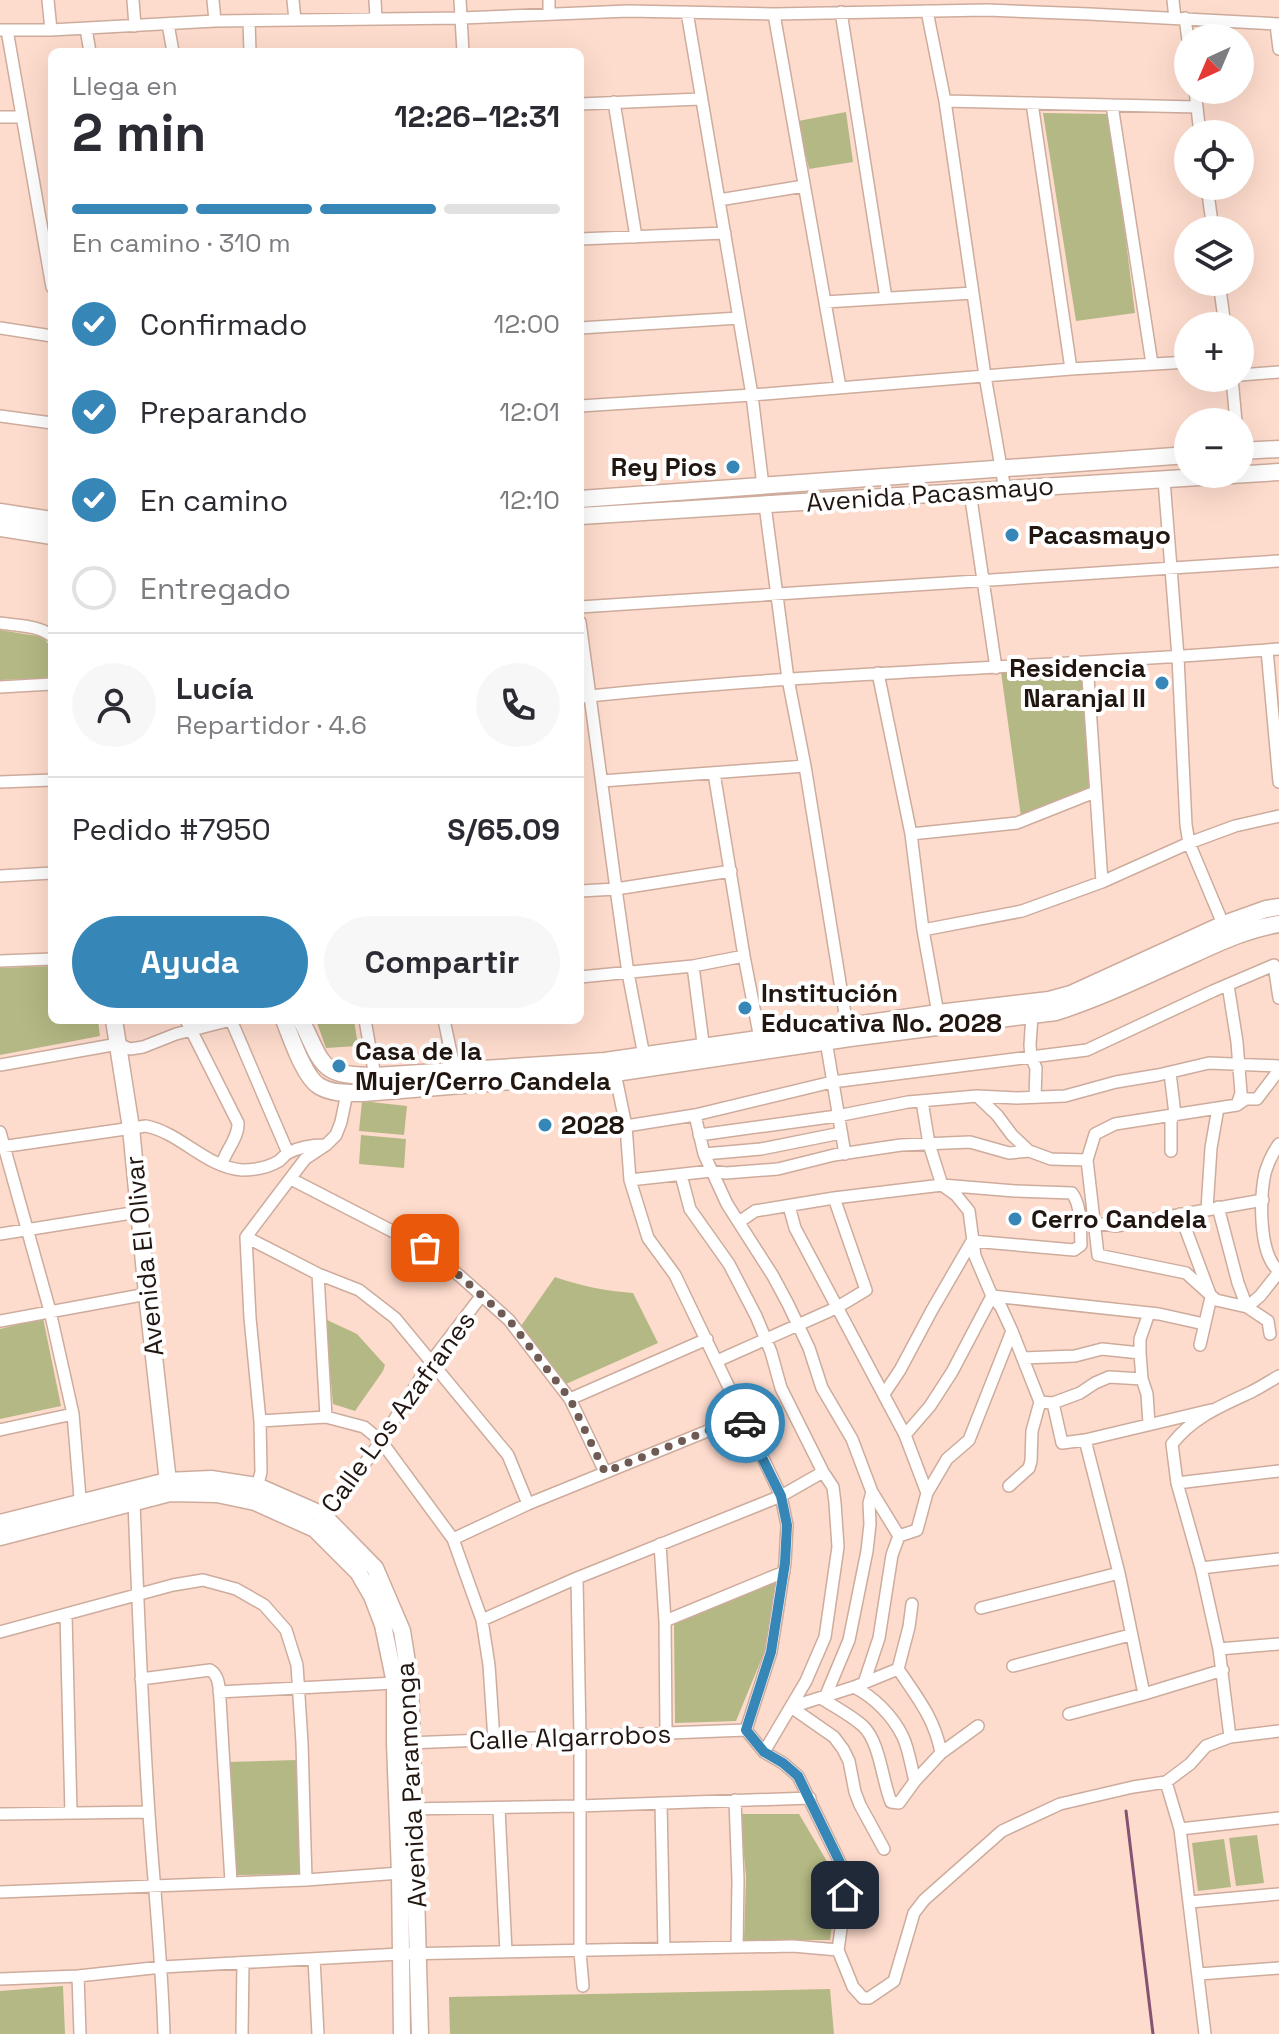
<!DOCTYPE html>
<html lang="es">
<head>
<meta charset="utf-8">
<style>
	:root { --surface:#fff; --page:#f7f7f7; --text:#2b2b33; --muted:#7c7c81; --line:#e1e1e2; --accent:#3687b8 }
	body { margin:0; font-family:"Space Grotesk",sans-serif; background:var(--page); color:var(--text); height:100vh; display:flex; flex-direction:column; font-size:30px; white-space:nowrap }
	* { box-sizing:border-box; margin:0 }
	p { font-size:26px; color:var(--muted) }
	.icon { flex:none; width:44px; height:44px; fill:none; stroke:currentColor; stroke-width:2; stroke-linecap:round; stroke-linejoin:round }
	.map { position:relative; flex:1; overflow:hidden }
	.panel { position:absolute; left:48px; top:48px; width:536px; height:976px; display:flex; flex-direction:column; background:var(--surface); border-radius:12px; box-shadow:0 8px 32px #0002 }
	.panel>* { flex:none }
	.needle { width:52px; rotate:224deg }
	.controls { position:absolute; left:1174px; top:24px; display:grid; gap:16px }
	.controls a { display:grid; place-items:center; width:80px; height:80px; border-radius:50%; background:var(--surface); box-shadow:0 8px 32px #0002; font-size:40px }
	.pin { position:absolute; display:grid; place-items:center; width:68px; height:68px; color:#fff; margin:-34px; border-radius:16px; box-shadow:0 4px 12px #0006 }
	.courier { position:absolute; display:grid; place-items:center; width:80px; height:80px; margin:-40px; border:6px solid #3687b8; border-radius:50%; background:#fff; color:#222; box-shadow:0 2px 10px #0007 }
	.overview em { font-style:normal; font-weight:600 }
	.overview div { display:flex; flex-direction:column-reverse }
	.overview { display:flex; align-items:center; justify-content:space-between; height:136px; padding:0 24px }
	h1 { font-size:52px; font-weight:600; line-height:60px }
	.bar { display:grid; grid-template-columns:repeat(4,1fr); gap:12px 8px; align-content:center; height:96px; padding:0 24px }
	.bar i { height:10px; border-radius:6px; background:var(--line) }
	.bar .current { background:var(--accent) }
	.bar p { grid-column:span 4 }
	.line { display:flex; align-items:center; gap:20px; padding:0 24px; border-top:2px solid var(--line) }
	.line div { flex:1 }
	.round { display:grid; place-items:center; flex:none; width:84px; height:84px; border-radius:42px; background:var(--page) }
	ol { padding:0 24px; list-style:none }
	li { display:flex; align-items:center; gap:24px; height:88px }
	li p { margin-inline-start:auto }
	li .icon { padding:8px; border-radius:50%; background:var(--accent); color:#fff; stroke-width:4 }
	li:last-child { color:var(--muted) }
	li i { width:44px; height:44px; border:4px solid var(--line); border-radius:50% }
	.button { display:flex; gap:16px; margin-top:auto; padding:16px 24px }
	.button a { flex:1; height:92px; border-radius:48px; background:var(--accent); color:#fff; font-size:32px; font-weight:600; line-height:92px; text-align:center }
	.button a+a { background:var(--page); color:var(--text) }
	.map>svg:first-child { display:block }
	.green { fill:#b4b884 }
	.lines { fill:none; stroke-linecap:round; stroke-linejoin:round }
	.stream { stroke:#855372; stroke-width:3 }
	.street-casing { stroke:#cdac9d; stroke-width:14 }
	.secondary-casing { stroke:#cdac9d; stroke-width:19 }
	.street { stroke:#fff; stroke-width:11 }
	.secondary { stroke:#fff; stroke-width:16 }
	.done { stroke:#6f5b53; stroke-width:8; stroke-dasharray:0 14.4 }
	.route { stroke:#3687b8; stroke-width:10 }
	.poi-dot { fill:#3687b8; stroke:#fff; stroke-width:3 }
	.labels { text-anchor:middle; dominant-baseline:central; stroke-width:8; stroke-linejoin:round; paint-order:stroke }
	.poi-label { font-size:26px; font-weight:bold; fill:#221611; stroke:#fff; text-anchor:start }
	.street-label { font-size:26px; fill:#221611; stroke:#fff }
</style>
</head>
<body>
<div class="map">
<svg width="1279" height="2034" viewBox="0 0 1279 2034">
	<rect width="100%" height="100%" fill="#fedccd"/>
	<path class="green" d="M 846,112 L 853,162 L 809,169 L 798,121 Z
		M 1043,113 L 1110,114 L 1135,313 L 1076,321 Z
		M 0,630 L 43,637 L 50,646 L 52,678 L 0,680 Z
		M 1083,667 L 1090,790 L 1021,817 L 1001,672 Z
		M 52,966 L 52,1020 L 98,1020 L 100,1036 L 0,1055 L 0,968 Z
		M 316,1020 L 354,1020 L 358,1046 L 326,1048 Z
		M 362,1101 L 407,1106 L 404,1135 L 359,1131 Z
		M 361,1135 L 406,1139 L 404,1168 L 359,1164 Z
		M 555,1277 C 581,1286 606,1291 633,1293 L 658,1343 L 566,1384 L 521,1326 Z
		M 43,1318 L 61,1406 L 0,1419 L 0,1329 Z
		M 325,1319 L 357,1334 L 385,1365 L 383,1371 L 355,1411 L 333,1404 Z
		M 776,1582 L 764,1653 L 736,1721 L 675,1723 L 674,1623 Z
		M 297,1760 L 302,1874 L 236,1875 L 227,1762 Z
		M 740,1814 L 799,1814 L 838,1880 L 830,1940 L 744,1940 L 746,1877 Z
		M 1257,1835 L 1264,1883 L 1236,1886 L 1229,1838 Z
		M 1224,1839 L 1231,1887 L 1198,1891 L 1192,1843 Z
		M 63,1986 L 65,2034 L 0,2034 L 0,1991 Z
		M 830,1989 L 834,2034 L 450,2034 L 449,1997 Z"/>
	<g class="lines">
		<path class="stream" d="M 1126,1811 L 1153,2034"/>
		<g class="street-casing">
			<path id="street" d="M 48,0 L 51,30
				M 133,0 L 135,26
				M 213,0 L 215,21
				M 293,0 L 295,20
				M 375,0 L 376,19
				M 460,0 L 463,52
				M 549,0 L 549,14
				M 1173,0 L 1175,18
				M 927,11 L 945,101 L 985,376 L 1005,490
				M 687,12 L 752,395 L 763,486
				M 841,12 L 886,298
				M 774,14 L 840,387
				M 1185,18 L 1188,40
				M 249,21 L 250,52
				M 168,24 L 173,52
				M 1276,24 L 1279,49
				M 86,29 L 90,52
				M 0,30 L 51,30 L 215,21 L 462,18 L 628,11 L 774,14 L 987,10 L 1089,14 L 1279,24
				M 7,30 L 52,287
				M 1195,90 L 1200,134
				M 945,101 L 1197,107
				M 614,102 L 636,237
				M 1032,103 L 1071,369
				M 580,104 L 700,99
				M 1112,105 L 1152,364
				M 0,117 L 22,117
				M 1207,186 L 1213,230
				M 719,200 L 804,186
				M 580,239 L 725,233
				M 1219,282 L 1225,326
				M 825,302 L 973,293
				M 0,328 L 52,336
				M 580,328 L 739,318
				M 1240,375 L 1279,372
				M 1232,378 L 1236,422
				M 580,406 L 752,395 L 1071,369 L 1188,362
				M 0,416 L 52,423
				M 1164,480 L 1178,657 L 1186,825 L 1189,843 L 1226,931
				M 970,492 L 996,668
				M 765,505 L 788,679 L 805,766 L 847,1026
				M 580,607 L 1279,561
				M 580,622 L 616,889 L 628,973 L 645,1061
				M 0,623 C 17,626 38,625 52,636
				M 1267,650 L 1279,782
				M 1087,663 L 1102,882
				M 878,673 L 911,834 L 923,930 L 939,1019
				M 0,687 L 52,684
				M 580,697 C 812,672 1046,668 1279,649
				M 714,773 L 744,956 L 761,1044
				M 602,781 L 805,766
				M 0,782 L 52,780
				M 911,834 L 1017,823 L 1095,792
				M 0,876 L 52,873
				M 580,891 L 616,889 L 731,871
				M 923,930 L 1022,911 L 1102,882 L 1189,843 L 1235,826 L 1279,816
				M 0,961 L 52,959
				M 693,966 L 704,1050
				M 580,977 L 693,966 L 744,956
				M 1228,985 L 1237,1042 L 1241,1093 L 1237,1105
				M 1032,1015 L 1030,1045 L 1031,1057 L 1036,1068 L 1035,1097
				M 186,1020 L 238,1123 C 239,1137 226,1150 222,1164
				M 365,1020 L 376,1082
				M 444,1020 L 456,1076
				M 826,1041 L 845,1154
				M 0,1065 L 118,1044 L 130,1049 L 143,1047 L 176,1034 L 231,1020 L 288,1153
				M 615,1073 L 626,1126 L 630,1180 L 648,1238 L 675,1275 L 781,1496 L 787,1525 L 785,1563 L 771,1652 L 746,1730 L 764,1752 L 783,1763 L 798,1776 L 848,1879 L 838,1950 L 853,1987 L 863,1998 L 869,1998 L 894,1981 L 914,1913 L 924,1900 L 1002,1831 L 1060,1804 L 1133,1787 L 1166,1782 L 1190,1764 L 1206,1746 L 1230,1737 L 1279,1731
				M 1170,1073 L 1175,1114 L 1171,1120 L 1171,1151
				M 977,1096 L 997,1115 L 1012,1135 L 1029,1151 L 1051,1159 L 1087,1160
				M 922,1101 L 929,1144 L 942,1185 L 956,1195 L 969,1211 L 975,1256 L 992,1296 L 1001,1307 L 1012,1331 L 1040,1402 L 1053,1403 L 1062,1443 L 1085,1440 L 1211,1410
				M 695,1115 L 704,1154 L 727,1204 L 773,1276 L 788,1304 L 809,1348 L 822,1388 L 852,1439 L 872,1492 L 869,1503 L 870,1524 L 867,1551 L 849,1640 L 826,1695
				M 626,1126 L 695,1115 L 832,1082 L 1087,1050 L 1213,991 L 1274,965 L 1279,998
				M 0,1132 L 50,1311 L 73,1414 L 81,1510
				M 699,1135 L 837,1116 L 908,1102 L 977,1096 L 1017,1098 L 1065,1096 L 1116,1082 L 1158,1075 L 1209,1063 L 1279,1066
				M 1279,1144 C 1273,1152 1268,1163 1265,1173 C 1260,1197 1258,1254 1279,1271
				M 1,1147 L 146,1126 C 181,1133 205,1167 242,1170 C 254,1170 269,1167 279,1161 C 280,1160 287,1153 288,1153 C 299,1147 314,1145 325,1145
				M 704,1154 L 761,1149 L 841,1133
				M 681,1175 L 690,1209 L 729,1264 L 756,1316 L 771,1352 L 781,1388 L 823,1472 L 833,1487 L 835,1503 L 838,1547 L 825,1637 L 806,1681 L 764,1752
				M 291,1179 L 425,1248 L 461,1277 L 509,1320 L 570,1399 L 605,1472
				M 630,1180 L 711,1171 L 726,1173 L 778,1169 L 834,1155 L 901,1145 L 970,1142 L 1009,1153 L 1029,1151
				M 789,1206 L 795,1228 L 905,1435 L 927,1493
				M 1218,1207 L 1238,1283 L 1247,1307 L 1260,1296 L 1279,1272
				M 1207,1209 L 1211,1148 L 1218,1108
				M 1180,1214 L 1211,1297 L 1200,1345
				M 739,1222 L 755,1211 L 834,1198 L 942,1185 L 1015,1191 L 1072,1193 C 1082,1207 1080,1228 1081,1245 L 1074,1250 L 972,1241 L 932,1310 L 900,1370 L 884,1394
				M 1095,1223 L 1116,1226 L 1263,1200
				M 0,1234 L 138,1212
				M 246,1237 L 318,1274 L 359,1290 L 395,1318 L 508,1455 L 528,1504
				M 318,1274 L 326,1417
				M 0,1321 L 147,1294
				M 1270,1334 L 1268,1321 L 1247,1307 L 1216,1300 L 1186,1273 L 1098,1255 L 1087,1160 L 1095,1134 L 1115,1124 L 1237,1105 L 1246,1099 L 1257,1099 L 1279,1070
				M 1023,1358 L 1075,1356 L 1102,1349 L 1140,1353
				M 717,1361 L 836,1308 L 866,1290 L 834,1198
				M 570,1399 L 707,1339
				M 1053,1403 L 1080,1393 L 1095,1383 L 1109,1377 L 1142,1379
				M 260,1421 L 326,1417 L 364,1427 L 381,1441 L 453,1539 L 482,1620 L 489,1665 L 494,1740
				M 1149,1424 L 1147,1394 L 1142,1379 L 1140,1353 L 1140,1339 L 1149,1313
				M 0,1430 L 73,1414
				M 905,1435 L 930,1406 L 952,1372 L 992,1296 L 1159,1314 L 1204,1324
				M 1085,1440 L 1119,1573 L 1144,1694
				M 1177,1483 L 1279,1471
				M 1009,1486 L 1029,1468 L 1031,1461 L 1032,1431 L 1040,1402
				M 256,1491 L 261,1472 L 260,1421 L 250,1318 L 246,1237 L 305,1159 L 326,1145 L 336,1135 L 341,1122 L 347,1093
				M 134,1502 C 138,1606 142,1710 149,1814 C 154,1888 162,1960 164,2034
				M 321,1519 L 333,1507 L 381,1441 L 430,1363 L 482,1295
				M 899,1536 L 917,1530 L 927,1493 L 947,1459 L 969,1440 L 1012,1331
				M 453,1539 L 528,1504 L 742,1417
				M 660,1544 L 665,1621 L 666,1733
				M 1201,1568 L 1279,1559
				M 577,1578 L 580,1736 L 580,1952 L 583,1986
				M 912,1604 L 909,1627 L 898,1669 C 917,1697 935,1719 941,1753
				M 981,1608 L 1119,1573
				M 66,1615 L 71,1813
				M 482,1620 L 577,1578 L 781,1496 L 823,1472
				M 665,1621 L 784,1572
				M 0,1632 L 173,1585 L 203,1580 L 236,1589 L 264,1605 L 286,1630 L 297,1665 L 302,1743 L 306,1880
				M 1219,1649 L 1279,1644
				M 1013,1666 L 1130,1635
				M 141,1679 L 210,1670 C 220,1676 219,1689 220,1700 L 231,1882
				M 864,1683 L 879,1638 L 892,1555 L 899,1536 L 872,1492
				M 854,1687 C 874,1697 893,1716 903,1737 C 909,1750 911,1766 915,1781 L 941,1753 L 978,1726
				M 219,1692 L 395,1683
				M 821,1698 C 835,1707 851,1715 863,1726 C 880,1742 882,1780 891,1802 L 899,1803 L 915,1781
				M 791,1707 L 834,1737 L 843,1749 L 849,1761 L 855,1792 L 860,1805 L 884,1849
				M 791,1707 L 854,1687 L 898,1669
				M 1069,1714 L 1144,1694 L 1223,1670
				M 1230,1737 L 1219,1649 L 1201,1568 L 1177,1483 L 1172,1444 C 1193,1417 1221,1406 1251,1392 C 1261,1387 1270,1381 1279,1376
				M 407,1743 L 746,1730
				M 1166,1782 L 1180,1829 L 1205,2034
				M 735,1800 L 738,1880 L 737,1947
				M 661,1803 L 664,1949
				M 407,1809 L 579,1806 L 810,1798
				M 499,1809 L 506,1952
				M 0,1814 L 149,1812
				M 1180,1829 L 1279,1818
				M 0,1892 L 306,1880 L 400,1873
				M 1190,1902 L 1279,1894
				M 314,1959 L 318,2034
				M 1199,1974 L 1279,1968
				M 78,1976 L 80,2034
				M 0,1979 L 78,1976 L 162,1967 L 400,1954 L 793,1946 L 838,1950
				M 242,2034 L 243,1963"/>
		</g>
		<g class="secondary-casing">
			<path id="secondary" d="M 1240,451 L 1279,449
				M 580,499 L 1188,455
				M 0,512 L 52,520
				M 580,516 L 1279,472
				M 0,528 L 52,536
				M 114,1020 L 131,1128 L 147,1294 L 169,1491
				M 284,1020 C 291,1037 304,1077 319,1086 C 332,1094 349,1093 363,1093 L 615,1073 L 850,1038 L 1056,1012 C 1103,997 1147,975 1192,955 C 1220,942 1248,929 1279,924
				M 301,1020 C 324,1066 319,1076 375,1076 L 605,1061 L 938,1013 L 1049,1000 L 1071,994 L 1224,924 L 1266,909 L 1279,907
				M 0,1523 L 167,1481 L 211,1479 L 257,1486 L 323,1515 L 375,1568 L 402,1631 L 410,1681 L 420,2034
				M 0,1537 L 170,1493 L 217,1494 L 255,1502 L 315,1529 L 358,1572 L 372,1596 L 383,1625 L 395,1683 L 395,1743 L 400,1873 L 402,2034"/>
		</g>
		<use href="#street" class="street"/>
		<use href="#secondary" class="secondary"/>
	</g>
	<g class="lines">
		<path class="done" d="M 425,1248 L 461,1277 L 509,1320 L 570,1399 L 605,1472 L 742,1417 L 745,1423"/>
		<path class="route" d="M 745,1423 L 781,1496 L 787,1525 L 785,1563 L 771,1652 L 746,1730 L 764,1752 L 783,1763 L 798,1776 L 848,1879 L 845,1895"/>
	</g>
	<g class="poi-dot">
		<circle cx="733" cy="467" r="8"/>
		<circle cx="1012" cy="535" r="8"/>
		<circle cx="1162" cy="683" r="8"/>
		<circle cx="745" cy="1008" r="8"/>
		<circle cx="339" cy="1066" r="8"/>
		<circle cx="545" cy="1125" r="8"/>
		<circle cx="1015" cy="1219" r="8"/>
	</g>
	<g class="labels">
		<g class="poi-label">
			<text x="717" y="467" text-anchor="end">Rey Pios</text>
			<text x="1028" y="535">Pacasmayo</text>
			<text x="1146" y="668" text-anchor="end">Residencia<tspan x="1146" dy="30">Naranjal II</tspan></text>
			<text x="761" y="993">Institución<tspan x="761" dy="30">Educativa No. 2028</tspan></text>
			<text x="355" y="1051">Casa de la<tspan x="355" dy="30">Mujer/Cerro Candela</tspan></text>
			<text x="561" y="1125">2028</text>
			<text x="1031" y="1219">Cerro Candela</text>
		</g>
		<g class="street-label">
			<text transform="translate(930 494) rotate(-4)">Avenida Pacasmayo</text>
			<text transform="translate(144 1256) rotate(-96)">Avenida El Olivar</text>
			<text transform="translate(398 1412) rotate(-54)">Calle Los Azafranes</text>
			<text transform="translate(570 1737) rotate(-2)">Calle Algarrobos</text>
			<text transform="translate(411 1785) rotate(-93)">Avenida Paramonga</text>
		</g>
	</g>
</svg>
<div class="controls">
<a><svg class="needle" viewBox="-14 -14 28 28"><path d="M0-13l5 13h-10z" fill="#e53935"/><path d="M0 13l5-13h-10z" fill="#7c7c81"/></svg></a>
<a><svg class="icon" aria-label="locate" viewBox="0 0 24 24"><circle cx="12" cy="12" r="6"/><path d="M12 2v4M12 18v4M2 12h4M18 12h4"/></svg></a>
<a><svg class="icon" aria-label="layers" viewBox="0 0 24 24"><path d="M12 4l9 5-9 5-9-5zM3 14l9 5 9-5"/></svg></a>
<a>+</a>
<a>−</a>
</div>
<div class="pin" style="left:425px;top:1248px;background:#ea580c"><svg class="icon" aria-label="bag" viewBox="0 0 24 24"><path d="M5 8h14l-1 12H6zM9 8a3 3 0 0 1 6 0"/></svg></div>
<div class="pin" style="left:845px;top:1895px;background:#1f2937"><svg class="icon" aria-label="home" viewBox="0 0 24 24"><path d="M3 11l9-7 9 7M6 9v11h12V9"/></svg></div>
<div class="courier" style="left:745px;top:1423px"><svg class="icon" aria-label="car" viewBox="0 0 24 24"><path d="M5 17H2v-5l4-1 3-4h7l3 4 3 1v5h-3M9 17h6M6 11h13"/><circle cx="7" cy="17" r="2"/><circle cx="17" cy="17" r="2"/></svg></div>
<section class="panel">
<div class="overview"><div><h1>2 min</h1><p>Llega en</p></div><em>12:26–12:31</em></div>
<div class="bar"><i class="current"></i><i class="current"></i><i class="current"></i><i></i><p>En camino · 310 m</p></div>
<ol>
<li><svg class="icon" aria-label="check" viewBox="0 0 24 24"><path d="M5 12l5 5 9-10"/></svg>Confirmado<p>12:00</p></li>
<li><svg class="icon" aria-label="check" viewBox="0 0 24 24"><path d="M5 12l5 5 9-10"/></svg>Preparando<p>12:01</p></li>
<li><svg class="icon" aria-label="check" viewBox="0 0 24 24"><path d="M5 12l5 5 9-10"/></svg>En camino<p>12:10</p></li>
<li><i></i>Entregado</li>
</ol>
<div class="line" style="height:144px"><a class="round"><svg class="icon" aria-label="person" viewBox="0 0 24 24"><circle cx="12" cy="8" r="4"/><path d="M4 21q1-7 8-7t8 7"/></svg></a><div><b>Lucía</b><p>Repartidor · 4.6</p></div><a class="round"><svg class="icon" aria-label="phone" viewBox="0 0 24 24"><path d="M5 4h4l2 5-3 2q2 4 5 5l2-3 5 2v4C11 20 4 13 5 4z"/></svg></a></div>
<div class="line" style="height:104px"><div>Pedido #7950</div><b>S/65.09</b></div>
<div class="button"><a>Ayuda</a><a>Compartir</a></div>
</section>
</div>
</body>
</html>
